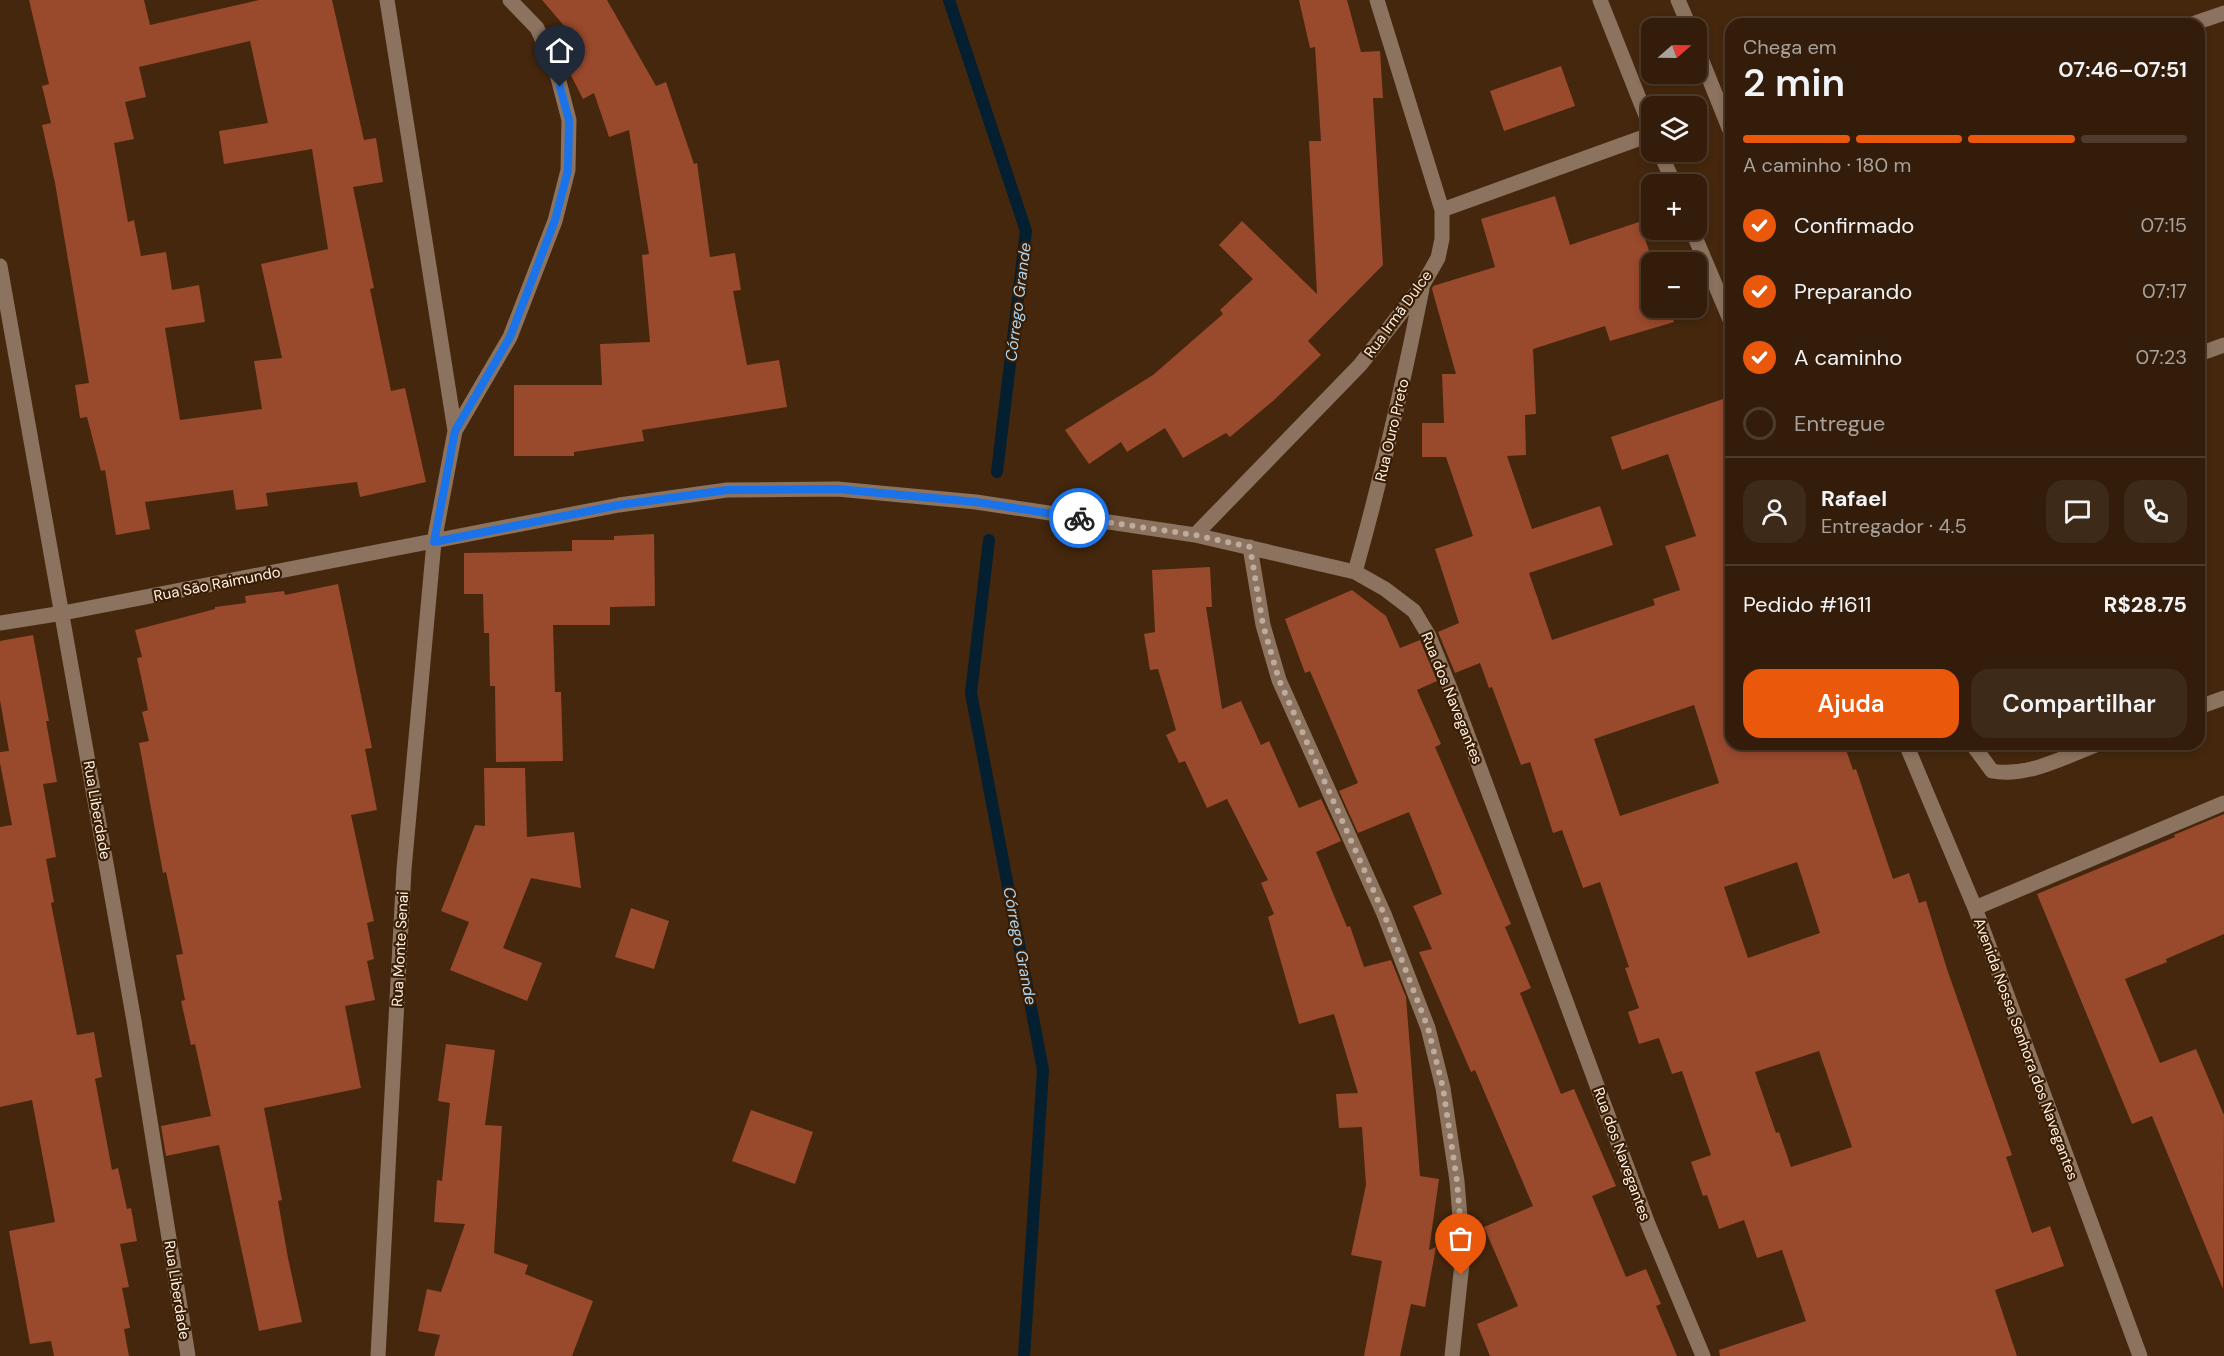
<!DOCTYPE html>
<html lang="pt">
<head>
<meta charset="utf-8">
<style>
	:root { --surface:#331d0a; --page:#3e2a18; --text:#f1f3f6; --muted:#a9a29c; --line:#4e3b2b; --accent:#ea580c }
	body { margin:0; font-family:"DM Sans",sans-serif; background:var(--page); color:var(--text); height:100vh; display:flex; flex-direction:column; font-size:22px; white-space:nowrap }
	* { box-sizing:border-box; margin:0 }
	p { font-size:20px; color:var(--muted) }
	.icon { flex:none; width:33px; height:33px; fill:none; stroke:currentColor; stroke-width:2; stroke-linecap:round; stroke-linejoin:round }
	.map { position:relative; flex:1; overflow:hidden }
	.sheet { position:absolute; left:1725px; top:18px; width:480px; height:732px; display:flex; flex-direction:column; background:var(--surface); border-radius:18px; box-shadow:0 3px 9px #0003,0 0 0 2px var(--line) }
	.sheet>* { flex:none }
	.needle { width:39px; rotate:70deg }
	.fabs { position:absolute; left:1641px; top:18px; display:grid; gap:12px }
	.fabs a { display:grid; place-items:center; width:66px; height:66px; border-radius:12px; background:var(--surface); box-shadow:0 3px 9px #0003,0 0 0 2px var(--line); font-size:30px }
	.pin { position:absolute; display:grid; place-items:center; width:51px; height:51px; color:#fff; margin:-62px -26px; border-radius:50% 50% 50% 0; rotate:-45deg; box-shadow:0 0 6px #0007 }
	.pin .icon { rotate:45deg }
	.courier { position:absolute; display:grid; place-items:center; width:60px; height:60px; margin:-30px; border:4px solid #1a73e8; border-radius:50%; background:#fff; color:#222; box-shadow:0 2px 8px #0007 }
	.overview em { font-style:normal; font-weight:600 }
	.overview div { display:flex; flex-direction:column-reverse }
	.overview { display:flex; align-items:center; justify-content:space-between; height:102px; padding:0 18px }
	h1 { font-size:39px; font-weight:600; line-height:45px }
	.bar { display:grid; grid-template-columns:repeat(4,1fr); gap:9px 6px; align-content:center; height:72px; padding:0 18px }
	.bar i { height:8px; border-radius:4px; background:var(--line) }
	.bar .current { background:var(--accent) }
	.bar p { grid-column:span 4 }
	.line { display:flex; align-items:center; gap:15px; padding:0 18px; border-top:2px solid var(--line) }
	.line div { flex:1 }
	.round { display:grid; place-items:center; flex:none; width:63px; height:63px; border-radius:18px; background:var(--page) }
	ol { padding:0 18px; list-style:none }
	li { display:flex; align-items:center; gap:18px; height:66px }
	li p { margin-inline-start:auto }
	li .icon { padding:6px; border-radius:50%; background:var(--accent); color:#fff; stroke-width:4 }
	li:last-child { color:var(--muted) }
	li i { width:33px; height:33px; border:3px solid var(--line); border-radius:50% }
	.button { display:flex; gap:12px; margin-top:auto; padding:12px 18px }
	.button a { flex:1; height:69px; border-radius:18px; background:var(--accent); color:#fff; font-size:24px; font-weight:600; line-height:69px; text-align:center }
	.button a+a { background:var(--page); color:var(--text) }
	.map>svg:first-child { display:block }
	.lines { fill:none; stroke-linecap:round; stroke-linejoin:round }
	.stream { stroke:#041f30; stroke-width:12 }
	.building { fill:#99492c; fill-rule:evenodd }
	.minor { stroke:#8c735f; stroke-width:15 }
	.done { stroke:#beab9b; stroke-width:6; stroke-dasharray:0 10.8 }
	.route { stroke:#1a73e8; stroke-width:8 }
	.labels { text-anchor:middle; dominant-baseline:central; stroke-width:4.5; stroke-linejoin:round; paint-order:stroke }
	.street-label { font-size:15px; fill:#fff2e8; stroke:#391d03 }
	.water-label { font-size:16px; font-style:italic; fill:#aed6f3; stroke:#391d03 }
</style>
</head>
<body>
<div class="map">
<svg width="2224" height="1356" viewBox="0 0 2224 1356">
	<rect width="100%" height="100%" fill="#44270d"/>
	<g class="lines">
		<path class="stream" d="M 949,0 L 1026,231 L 997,472
			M 989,540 L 971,693 L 1043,1070 L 1024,1356"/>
	</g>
	<path class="building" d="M 29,0 L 144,0 L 150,25 L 259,0 L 332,0 L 364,140 L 376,138 L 383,182 L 353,187 L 374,288 L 370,289 L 391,391 L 405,388 L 426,482 L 360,497 L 357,482 L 266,493 L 268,506 L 236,510 L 233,490 L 145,502 L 150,529 L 116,535 L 105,470 L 101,471 L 87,417 L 80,418 L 75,385 L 89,383 L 55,183 L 42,125 L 51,123 L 42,86 L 49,84 ZM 250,41 L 268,123 L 219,131 L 224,164 L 312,149 L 328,249 L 261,264 L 282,358 L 254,361 L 262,409 L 180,420 L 165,328 L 205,322 L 199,285 L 172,290 L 166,252 L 141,256 L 134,220 L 128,222 L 114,143 L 134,139 L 125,102 L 146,97 L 139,67 Z
		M 542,0 L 607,0 L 656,86 L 666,82 L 694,164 L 697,163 L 710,257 L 735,253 L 741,290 L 733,291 L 747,365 L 779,360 L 787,407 L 642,430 L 644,441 L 574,452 L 574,456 L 514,456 L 514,385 L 602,385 L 600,344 L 650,342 L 642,255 L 649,254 L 629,130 L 609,137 L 594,93 L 583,99 L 551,36 L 566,28 Z
		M 1299,0 L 1347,0 L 1361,52 L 1380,51 L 1383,98 L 1373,98 L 1383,265 L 1308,341 L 1321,355 L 1273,401 L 1230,437 L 1226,433 L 1183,458 L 1165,428 L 1127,452 L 1121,442 L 1089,464 L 1065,430 L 1153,375 L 1223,314 L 1220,310 L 1253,279 L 1219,245 L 1242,221 L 1317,294 L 1309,141 L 1321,141 L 1315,47 L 1310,48 Z
		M 1561,66 L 1575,106 L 1504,131 L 1490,91 Z
		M 1555,196 L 1570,245 L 1639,222 L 1653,262 L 1652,308 L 1669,308 L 1674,322 L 1610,341 L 1605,326 L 1533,349 L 1536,414 L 1525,415 L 1526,455 L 1507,456 L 1532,529 L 1600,506 L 1613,545 L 1529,573 L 1552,640 L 1655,605 L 1653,599 L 1680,590 L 1665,546 L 1696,536 L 1668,454 L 1622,470 L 1611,437 L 1723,399 L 1731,423 L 1731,744 L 1844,744 L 1853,770 L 1856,769 L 1893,879 L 1909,873 L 1919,903 L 1926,901 L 1947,969 L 2012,1155 L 2006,1157 L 2032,1233 L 2050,1226 L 2064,1266 L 1995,1290 L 2017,1356 L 1720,1356 L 1719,1350 L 1806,1321 L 1782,1250 L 1757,1258 L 1744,1220 L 1719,1229 L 1707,1195 L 1703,1196 L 1691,1162 L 1711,1155 L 1682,1071 L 1672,1074 L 1659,1038 L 1639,1044 L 1628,1012 L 1639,1008 L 1625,968 L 1629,967 L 1600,882 L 1583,888 L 1562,830 L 1553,833 L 1530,762 L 1521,765 L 1492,687 L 1489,688 L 1480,663 L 1455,673 L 1438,632 L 1459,623 L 1435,549 L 1473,536 L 1446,457 L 1422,457 L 1422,423 L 1444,423 L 1442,374 L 1456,374 L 1432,289 L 1433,286 L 1495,267 L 1481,219 ZM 1694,705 L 1719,783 L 1620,816 L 1594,739 ZM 1797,862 L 1820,933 L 1748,958 L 1724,887 ZM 1819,1051 L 1852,1147 L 1791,1167 L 1779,1132 L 1776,1133 L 1755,1072 Z
		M 654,534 L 655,606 L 610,607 L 610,625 L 553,625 L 555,692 L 561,692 L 563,761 L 496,762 L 495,686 L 490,686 L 489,633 L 484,633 L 483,594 L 464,594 L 464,553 L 572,551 L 572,540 L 614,540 L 614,536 Z
		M 1210,567 L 1212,607 L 1206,607 L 1222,709 L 1241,701 L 1261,745 L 1269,741 L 1299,808 L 1321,799 L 1341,841 L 1316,852 L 1347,927 L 1350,926 L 1364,967 L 1391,960 L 1406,997 L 1420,1176 L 1439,1179 L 1429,1250 L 1436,1247 L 1425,1307 L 1411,1304 L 1400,1356 L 1364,1356 L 1382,1261 L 1351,1255 L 1366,1185 L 1362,1127 L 1339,1128 L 1336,1094 L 1358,1093 L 1334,1014 L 1299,1024 L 1268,917 L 1274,914 L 1261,883 L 1268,880 L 1227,799 L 1207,808 L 1185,761 L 1179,763 L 1166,735 L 1176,730 L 1158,669 L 1150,670 L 1144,634 L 1155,632 L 1152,570 Z
		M 338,584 L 372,748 L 365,749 L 377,810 L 351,815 L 374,921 L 367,923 L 374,959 L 367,961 L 375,1000 L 345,1006 L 361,1088 L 264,1108 L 282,1200 L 278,1201 L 288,1258 L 302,1322 L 259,1331 L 219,1145 L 166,1156 L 161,1126 L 211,1116 L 195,1044 L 191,1045 L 181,1001 L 185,1000 L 176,955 L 183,954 L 166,872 L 163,873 L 139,743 L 149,741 L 142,712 L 148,710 L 137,658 L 142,657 L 135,630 L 215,609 L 215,607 L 246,603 L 245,596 L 284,591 L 285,595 Z
		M 1352,590 L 1386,616 L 1400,648 L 1420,640 L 1437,681 L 1417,690 L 1441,744 L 1435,747 L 1511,924 L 1505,927 L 1531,988 L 1520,993 L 1561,1094 L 1574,1089 L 1616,1186 L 1592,1196 L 1626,1277 L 1646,1269 L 1661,1304 L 1656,1306 L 1677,1356 L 1490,1356 L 1477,1324 L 1518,1306 L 1484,1227 L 1533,1206 L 1475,1070 L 1471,1072 L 1419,952 L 1432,949 L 1413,906 L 1442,894 L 1409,812 L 1358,833 L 1339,791 L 1358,783 L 1310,671 L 1305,673 L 1285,619 Z
		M 33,635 L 49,721 L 46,721 L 57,782 L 43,784 L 56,857 L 46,859 L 54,902 L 51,903 L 77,1035 L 94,1032 L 102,1077 L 95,1079 L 112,1170 L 118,1168 L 127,1209 L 131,1208 L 137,1241 L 120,1244 L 129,1287 L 122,1288 L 130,1328 L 124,1329 L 129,1356 L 54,1356 L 51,1341 L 30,1344 L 9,1231 L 55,1222 L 32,1100 L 0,1107 L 0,827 L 12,825 L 0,763 L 0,752 L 9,751 L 0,700 L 0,641 Z
		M 484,768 L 525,768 L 527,837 L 574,832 L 581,888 L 531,878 L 503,948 L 542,963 L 527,1001 L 450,970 L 469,922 L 441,911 L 475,825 L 485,826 Z
		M 2224,814 L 2224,934 L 2166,959 L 2167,962 L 2125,979 L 2160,1063 L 2196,1049 L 2224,1115 L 2223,1289 L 2152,1116 L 2132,1124 L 2037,894 L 2175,837 L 2174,835 Z
		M 631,908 L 669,921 L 654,969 L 615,957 Z
		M 446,1044 L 495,1050 L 485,1125 L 502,1126 L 494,1253 L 528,1265 L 525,1274 L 593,1301 L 572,1356 L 434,1356 L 440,1335 L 418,1331 L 427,1289 L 441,1292 L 465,1224 L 434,1222 L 437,1180 L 442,1181 L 450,1103 L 438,1101 Z
		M 751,1110 L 813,1132 L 795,1184 L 732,1161 Z"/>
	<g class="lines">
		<path class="minor" d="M 1600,0 L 1652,131
			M 1678,0 L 1690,28
			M 2192,24 L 2224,13
			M 1696,46 L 1731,133
			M 1660,152 L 1674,184
			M 1442,210 L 1652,134
			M 1692,230 L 1731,322
			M 0,266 L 134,1021 L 188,1356
			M 2199,354 L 2224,345
			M 455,431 L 510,337 L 555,221 L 568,170 L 569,120 L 556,70 L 537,28 L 510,0
			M 1195,535 L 1360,365 L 1422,286 L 1438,258 L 1442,239 L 1442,210 L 1377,0
			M 1250,547 L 1263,625 L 1279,680 L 1384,914 L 1428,1028 L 1443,1088 L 1457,1181 L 1463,1254 L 1452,1356
			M 1355,572 C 1381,479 1403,385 1422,289
			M 0,623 L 63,613 L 619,505 L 727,490 L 837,489 L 976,502 L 1195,535 L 1355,572 L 1385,589 L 1414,611 L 1429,636 L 1454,698 L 1648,1224 L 1703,1356
			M 2199,707 L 2224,698
			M 1906,744 L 1975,908 L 2140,1356
			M 1972,744 L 1992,771 C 2028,778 2065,756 2099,744
			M 1975,908 L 2224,803
			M 378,1356 L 404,869 L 434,542 L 455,431 L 387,0"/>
	</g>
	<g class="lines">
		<path class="done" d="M 1079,518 L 1195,535 L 1250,547 L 1263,625 L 1279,680 L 1384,914 L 1428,1028 L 1443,1088 L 1457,1181 L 1463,1254 L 1461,1275"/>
		<path class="route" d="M 560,87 L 569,120 L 568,170 L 555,220 L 510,337 L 455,431 L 434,542 L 619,505 L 727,490 L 837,489 L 976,502 L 1079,518"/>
	</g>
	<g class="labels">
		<g class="street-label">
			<text transform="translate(1398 314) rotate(-54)">Rua Irmã Dulce</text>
			<text transform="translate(1392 430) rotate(-77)">Rua Ouro Preto</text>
			<text transform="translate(217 584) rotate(-11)">Rua São Raimundo</text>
			<text transform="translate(1452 698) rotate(68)">Rua dos Navegantes</text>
			<text transform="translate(97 810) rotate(80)">Rua Liberdade</text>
			<text transform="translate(400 949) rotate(-87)">Rua Monte Senai</text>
			<text transform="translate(2026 1049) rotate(70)">Avenida Nossa Senhora dos Navegantes</text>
			<text transform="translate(1622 1154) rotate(70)">Rua dos Navegantes</text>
			<text transform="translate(177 1290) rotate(81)">Rua Liberdade</text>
		</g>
		<g class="water-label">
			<text transform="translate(1018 302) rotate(-83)">Córrego Grande</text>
			<text transform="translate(1020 946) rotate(79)">Córrego Grande</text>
		</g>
	</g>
</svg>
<div class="fabs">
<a><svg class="needle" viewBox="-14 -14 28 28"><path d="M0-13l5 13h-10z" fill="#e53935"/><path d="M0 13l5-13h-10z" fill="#a9a29c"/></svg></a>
<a><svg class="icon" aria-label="layers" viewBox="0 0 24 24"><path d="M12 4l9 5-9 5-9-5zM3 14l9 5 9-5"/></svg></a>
<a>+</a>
<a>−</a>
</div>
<div class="pin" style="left:1461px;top:1275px;background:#ea580c"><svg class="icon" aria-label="bag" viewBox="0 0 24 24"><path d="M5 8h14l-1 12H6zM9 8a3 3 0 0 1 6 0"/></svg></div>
<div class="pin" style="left:560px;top:87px;background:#1f2937"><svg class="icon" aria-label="home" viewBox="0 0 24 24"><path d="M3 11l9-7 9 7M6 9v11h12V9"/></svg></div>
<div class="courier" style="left:1079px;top:518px"><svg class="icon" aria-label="bike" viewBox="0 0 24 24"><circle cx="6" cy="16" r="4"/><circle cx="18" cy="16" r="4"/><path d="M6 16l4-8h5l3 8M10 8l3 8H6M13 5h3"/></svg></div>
<section class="sheet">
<div class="overview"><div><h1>2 min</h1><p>Chega em</p></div><em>07:46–07:51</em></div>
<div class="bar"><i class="current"></i><i class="current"></i><i class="current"></i><i></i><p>A caminho · 180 m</p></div>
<ol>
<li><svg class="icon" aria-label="check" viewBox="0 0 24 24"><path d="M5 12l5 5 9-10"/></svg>Confirmado<p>07:15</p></li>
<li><svg class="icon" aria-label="check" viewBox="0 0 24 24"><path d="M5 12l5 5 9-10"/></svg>Preparando<p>07:17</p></li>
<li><svg class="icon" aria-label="check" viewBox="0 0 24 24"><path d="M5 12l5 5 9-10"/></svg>A caminho<p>07:23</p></li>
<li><i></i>Entregue</li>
</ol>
<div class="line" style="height:108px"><a class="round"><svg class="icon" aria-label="person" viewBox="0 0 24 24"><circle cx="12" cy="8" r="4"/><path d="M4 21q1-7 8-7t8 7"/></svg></a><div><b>Rafael</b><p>Entregador · 4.5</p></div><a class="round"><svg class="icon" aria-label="chat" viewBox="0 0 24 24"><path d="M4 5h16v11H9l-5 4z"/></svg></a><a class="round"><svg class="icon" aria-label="phone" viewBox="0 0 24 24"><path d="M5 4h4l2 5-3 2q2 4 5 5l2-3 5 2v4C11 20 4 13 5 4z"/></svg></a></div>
<div class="line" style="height:78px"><div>Pedido #1611</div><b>R$28.75</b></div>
<div class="button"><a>Ajuda</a><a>Compartilhar</a></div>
</section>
</div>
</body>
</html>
